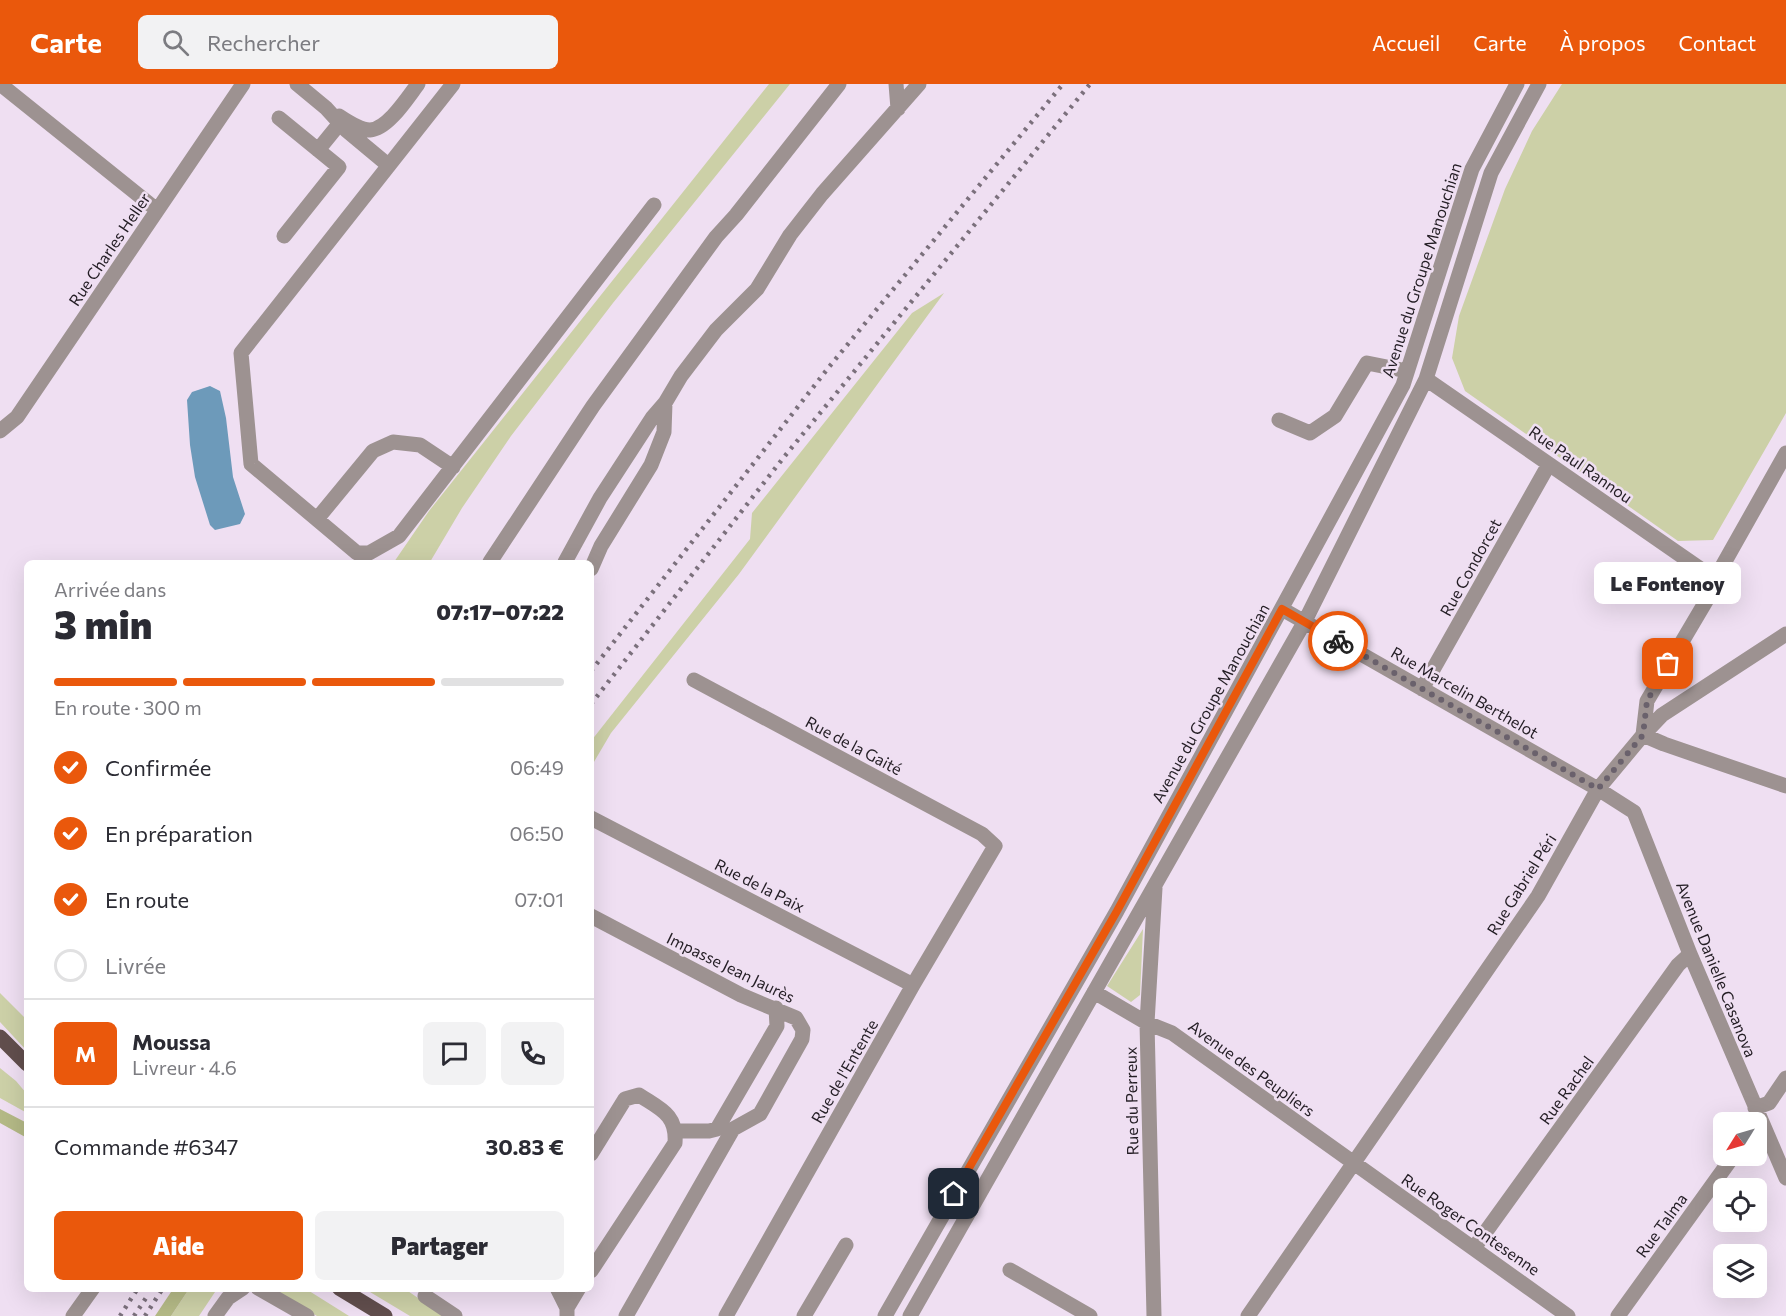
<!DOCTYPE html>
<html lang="fr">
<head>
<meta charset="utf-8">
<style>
	:root { --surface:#fff; --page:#f2f2f3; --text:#2b2b33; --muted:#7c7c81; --line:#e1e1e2; --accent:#ea580c }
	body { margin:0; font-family:Commissioner,sans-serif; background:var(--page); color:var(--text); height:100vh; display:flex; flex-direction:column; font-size:22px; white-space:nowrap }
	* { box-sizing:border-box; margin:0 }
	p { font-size:20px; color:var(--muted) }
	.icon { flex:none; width:33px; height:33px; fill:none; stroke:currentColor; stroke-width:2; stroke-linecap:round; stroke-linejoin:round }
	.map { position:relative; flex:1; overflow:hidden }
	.details { position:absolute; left:24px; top:476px; width:570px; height:732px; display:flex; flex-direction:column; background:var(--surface); border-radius:9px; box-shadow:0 6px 24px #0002 }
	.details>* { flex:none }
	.needle { width:39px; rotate:233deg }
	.buttons { position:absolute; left:1713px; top:1028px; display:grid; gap:12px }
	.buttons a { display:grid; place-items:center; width:54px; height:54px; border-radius:9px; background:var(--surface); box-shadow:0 6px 24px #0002; font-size:30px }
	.pin { position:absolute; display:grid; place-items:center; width:51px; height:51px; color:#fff; margin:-26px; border-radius:12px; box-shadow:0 3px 9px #0006 }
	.courier { position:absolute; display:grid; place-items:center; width:60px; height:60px; margin:-30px; border:4px solid #ea580c; border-radius:50%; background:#fff; color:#222; box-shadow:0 2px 8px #0007 }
	.bubble { position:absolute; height:42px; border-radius:9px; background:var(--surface); box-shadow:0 6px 24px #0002; font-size:20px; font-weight:800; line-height:42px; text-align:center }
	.summary em { font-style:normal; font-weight:800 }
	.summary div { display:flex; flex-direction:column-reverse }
	.summary { display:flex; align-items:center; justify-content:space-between; height:102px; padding:0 30px }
	h1 { font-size:39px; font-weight:800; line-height:45px }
	.bar { display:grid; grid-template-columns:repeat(4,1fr); gap:9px 6px; align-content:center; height:72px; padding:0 30px }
	.bar i { height:8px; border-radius:4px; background:var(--line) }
	.bar .selected { background:var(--accent) }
	.bar p { grid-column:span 4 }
	.line { display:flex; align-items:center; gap:15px; padding:0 30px; border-top:2px solid var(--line) }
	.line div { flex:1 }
	.round { display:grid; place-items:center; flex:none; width:63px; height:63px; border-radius:9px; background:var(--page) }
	ol { padding:0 30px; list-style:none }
	li { display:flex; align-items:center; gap:18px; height:66px }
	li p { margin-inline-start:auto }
	li .icon { padding:6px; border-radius:50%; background:var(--accent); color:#fff; stroke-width:4 }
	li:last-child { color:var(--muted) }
	li i { width:33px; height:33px; border:3px solid var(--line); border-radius:50% }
	.button { display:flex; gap:12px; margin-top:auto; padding:12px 30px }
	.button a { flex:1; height:69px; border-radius:9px; background:var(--accent); color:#fff; font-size:24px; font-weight:800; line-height:69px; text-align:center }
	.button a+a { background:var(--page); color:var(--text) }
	header { display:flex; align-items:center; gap:36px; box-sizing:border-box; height:84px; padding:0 30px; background:var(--accent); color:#fff }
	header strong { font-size:28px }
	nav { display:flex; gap:33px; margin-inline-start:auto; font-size:21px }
	.search { width:420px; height:54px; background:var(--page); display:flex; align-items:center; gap:15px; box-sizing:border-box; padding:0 21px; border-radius:9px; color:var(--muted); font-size:22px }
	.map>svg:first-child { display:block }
	.green { fill:#ccd0a7 }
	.forest { fill:#b4b986 }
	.water { fill:#6d9aba }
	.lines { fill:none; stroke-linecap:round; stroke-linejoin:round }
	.minor { stroke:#9d9291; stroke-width:15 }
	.major { stroke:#614e4d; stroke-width:15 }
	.rail { stroke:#7b707c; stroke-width:4.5; stroke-dasharray:3 6; stroke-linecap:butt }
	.done { stroke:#6a616c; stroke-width:6; stroke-dasharray:0 10.8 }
	.route { stroke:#ea580c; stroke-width:8 }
	.labels { text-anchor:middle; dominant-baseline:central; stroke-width:5; stroke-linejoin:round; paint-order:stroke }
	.street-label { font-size:16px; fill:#231d24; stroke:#efdff2 }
</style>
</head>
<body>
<header>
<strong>Carte</strong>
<div class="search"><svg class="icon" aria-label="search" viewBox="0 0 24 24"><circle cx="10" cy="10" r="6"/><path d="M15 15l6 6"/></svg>Rechercher</div>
<nav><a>Accueil</a><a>Carte</a><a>À propos</a><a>Contact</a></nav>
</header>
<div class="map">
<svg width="1786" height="1232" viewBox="0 0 1786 1232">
	<rect width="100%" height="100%" fill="#efdff2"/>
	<path class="green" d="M 769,0 L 790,0 L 613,219 L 511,352 L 462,424 L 430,478 L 394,478 L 429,427 Z
		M 1562,0 L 1786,0 L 1786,329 L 1713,456 L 1678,457 L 1465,307 L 1452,274 L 1459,232 L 1505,105 L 1532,47 Z
		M 944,209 L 739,490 L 611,649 L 591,683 L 591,657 L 750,455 L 752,429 L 912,229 Z
		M 1143,845 L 1140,911 L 1131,918 L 1107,902 Z
		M 0,909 L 27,936 L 27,967 L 0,938 Z
		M 0,984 L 16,997 L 27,1010 L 27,1029 L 0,1014 Z
		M 189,1205 L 217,1205 L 199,1232 L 171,1232 Z
		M 270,1205 L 306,1205 L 349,1232 L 317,1232 Z
		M 365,1205 L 405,1205 L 444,1232 L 410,1232 Z"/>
	<path class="forest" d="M 0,1025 L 27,1039 L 27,1054 L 0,1039 Z
		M 173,1205 L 189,1205 L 171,1232 L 155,1232 Z"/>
	<path class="water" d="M 210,302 L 220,307 L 226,334 L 233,393 L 245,430 L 240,440 L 215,446 L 210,441 L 195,393 L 190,361 L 187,316 L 192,308 Z"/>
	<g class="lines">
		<path class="minor" d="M 0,0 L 157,126
			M 297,0 L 326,24 L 346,46 L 388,81
			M 453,0 L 241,269 L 251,380 L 357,469 L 369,469 L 399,452 L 654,121
			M 896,0 L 898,25
			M 339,32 C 348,38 360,46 370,46 C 388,45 408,13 418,0
			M 279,34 L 339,83 L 284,152
			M 318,66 L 340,39
			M 1426,295 L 1715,495
			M 1279,336 L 1310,349 L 1335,332 L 1367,279 L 1407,287
			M 0,347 L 17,333 L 243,0
			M 317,435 L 373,367 L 393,358 L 420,361 L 453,383
			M 490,478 L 593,322 L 716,153 L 736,131 L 839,0
			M 565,478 L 600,414 L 652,334 L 665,319 L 681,292 L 716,246 L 757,205 L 790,151 L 822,110 L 919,0
			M 591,485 L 601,462 L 651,381 L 664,348 L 665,319
			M 1282,525 L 1598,705 L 1634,728 L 1690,870 L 1786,1094
			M 694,596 L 982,750 L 995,762 L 913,901 L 726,1232
			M 1422,605 L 1549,380
			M 1643,651 L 1647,617 L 1712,507 L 1715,495 L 1786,369
			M 1643,651 L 1664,660 L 1786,702
			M 591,734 L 913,901
			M 591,832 L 741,911 L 796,934 L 803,946 L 802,955 L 760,1030 L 733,1045 L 626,1232
			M 1094,908 L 1147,939 L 1172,949 L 1568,1232
			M 1755,1024 L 1769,1019 L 1786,994
			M 676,1047 L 709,1047 L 717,1045 L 777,942 L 776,924
			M 591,1070 L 625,1015 L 639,1011 C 660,1025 677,1030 675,1059 L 591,1187
			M 1474,1164 L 1678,881 L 1690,870
			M 1010,1186 L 1090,1232
			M 258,1204 L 307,1232
			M 557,1204 L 567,1224 L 567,1232
			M 425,1212 L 455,1232
			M 567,1224 L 579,1204
			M 73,1232 L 93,1204
			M 215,1232 L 228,1214 L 243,1204
			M 804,1232 L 846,1161
			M 885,1232 L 1117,827 L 1403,301 L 1472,85 L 1517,0
			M 910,1232 L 1305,537 L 1426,295 L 1491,89 L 1539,0
			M 1154,1232 L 1147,939 L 1155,804
			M 1248,1232 L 1538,812 L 1598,705 L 1643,651 L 1662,631 L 1786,550
			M 1618,1232 L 1734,1071"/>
		<path class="major" d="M 0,953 L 27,980
			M 339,1204 L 385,1232"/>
		<path class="rail" d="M 591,587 L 829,283 L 1063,0
			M 591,620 L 784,373 L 1090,0
			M 120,1232 L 138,1204
			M 134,1232 L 146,1214
			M 145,1232 L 163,1204"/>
	</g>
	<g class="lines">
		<path class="done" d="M 1338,557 L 1598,705 L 1643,651 L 1647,617 L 1668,580"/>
		<path class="route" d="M 954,1110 L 1117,827 L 1282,525 L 1338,557"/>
	</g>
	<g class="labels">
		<g class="street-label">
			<text transform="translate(109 165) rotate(-56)">Rue Charles Heller</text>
			<text transform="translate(1421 186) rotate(-72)">Avenue du Groupe Manouchian</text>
			<text transform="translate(1581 380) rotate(35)">Rue Paul Rannou</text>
			<text transform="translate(1470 483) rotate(-61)">Rue Condorcet</text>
			<text transform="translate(1465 608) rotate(30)">Rue Marcelin Berthelot</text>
			<text transform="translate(1210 619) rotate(-61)">Avenue du Groupe Manouchian</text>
			<text transform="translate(854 661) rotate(28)">Rue de la Gaité</text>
			<text transform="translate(1521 800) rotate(-58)">Rue Gabriel Péri</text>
			<text transform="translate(760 801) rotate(27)">Rue de la Paix</text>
			<text transform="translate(731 883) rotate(26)">Impasse Jean Jaurès</text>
			<text transform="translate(1717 885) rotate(68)">Avenue Danielle Casanova</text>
			<text transform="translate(1252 984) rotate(36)">Avenue des Peupliers</text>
			<text transform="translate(844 987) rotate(-60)">Rue de l'Entente</text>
			<text transform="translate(1566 1006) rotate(-54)">Rue Rachel</text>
			<text transform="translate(1131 1017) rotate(-91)">Rue du Perreux</text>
			<text transform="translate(1471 1140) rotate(35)">Rue Roger Contesenne</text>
			<text transform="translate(1661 1141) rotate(-54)">Rue Talma</text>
		</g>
	</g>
</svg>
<div class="buttons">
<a><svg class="needle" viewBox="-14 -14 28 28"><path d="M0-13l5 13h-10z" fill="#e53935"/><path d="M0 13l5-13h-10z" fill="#7c7c81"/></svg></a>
<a><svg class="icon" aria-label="locate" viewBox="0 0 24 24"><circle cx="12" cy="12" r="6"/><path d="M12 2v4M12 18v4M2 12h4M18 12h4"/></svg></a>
<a><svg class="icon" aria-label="layers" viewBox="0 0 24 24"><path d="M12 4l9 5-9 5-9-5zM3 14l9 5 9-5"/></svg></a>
</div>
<div class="pin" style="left:1668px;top:580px;background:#ea580c"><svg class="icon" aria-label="bag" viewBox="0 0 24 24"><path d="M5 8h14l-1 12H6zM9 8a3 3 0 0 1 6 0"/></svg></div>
<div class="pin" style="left:954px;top:1110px;background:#1f2937"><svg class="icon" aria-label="home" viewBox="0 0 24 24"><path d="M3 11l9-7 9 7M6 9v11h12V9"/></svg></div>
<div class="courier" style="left:1338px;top:557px"><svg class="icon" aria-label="bike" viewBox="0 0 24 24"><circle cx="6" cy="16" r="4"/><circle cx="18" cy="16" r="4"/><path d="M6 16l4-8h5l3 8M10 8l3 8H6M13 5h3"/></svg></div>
<div class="bubble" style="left:1594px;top:478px;width:147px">Le Fontenoy</div>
<section class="details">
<div class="summary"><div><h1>3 min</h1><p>Arrivée dans</p></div><em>07:17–07:22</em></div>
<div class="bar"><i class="selected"></i><i class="selected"></i><i class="selected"></i><i></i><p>En route · 300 m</p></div>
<ol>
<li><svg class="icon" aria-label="check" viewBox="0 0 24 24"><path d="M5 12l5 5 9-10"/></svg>Confirmée<p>06:49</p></li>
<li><svg class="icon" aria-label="check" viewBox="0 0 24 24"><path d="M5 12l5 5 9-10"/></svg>En préparation<p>06:50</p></li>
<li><svg class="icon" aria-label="check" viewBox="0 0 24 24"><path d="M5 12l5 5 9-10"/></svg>En route<p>07:01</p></li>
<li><i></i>Livrée</li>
</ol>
<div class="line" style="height:108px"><b class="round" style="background:var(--accent);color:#fff">M</b><div><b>Moussa</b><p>Livreur · 4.6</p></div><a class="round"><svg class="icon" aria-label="chat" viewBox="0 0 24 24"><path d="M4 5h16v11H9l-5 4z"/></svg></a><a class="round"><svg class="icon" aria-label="phone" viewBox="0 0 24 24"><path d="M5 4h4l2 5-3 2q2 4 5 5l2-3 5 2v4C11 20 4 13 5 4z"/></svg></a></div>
<div class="line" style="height:78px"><div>Commande #6347</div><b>30.83 €</b></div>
<div class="button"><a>Aide</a><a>Partager</a></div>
</section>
</div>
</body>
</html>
